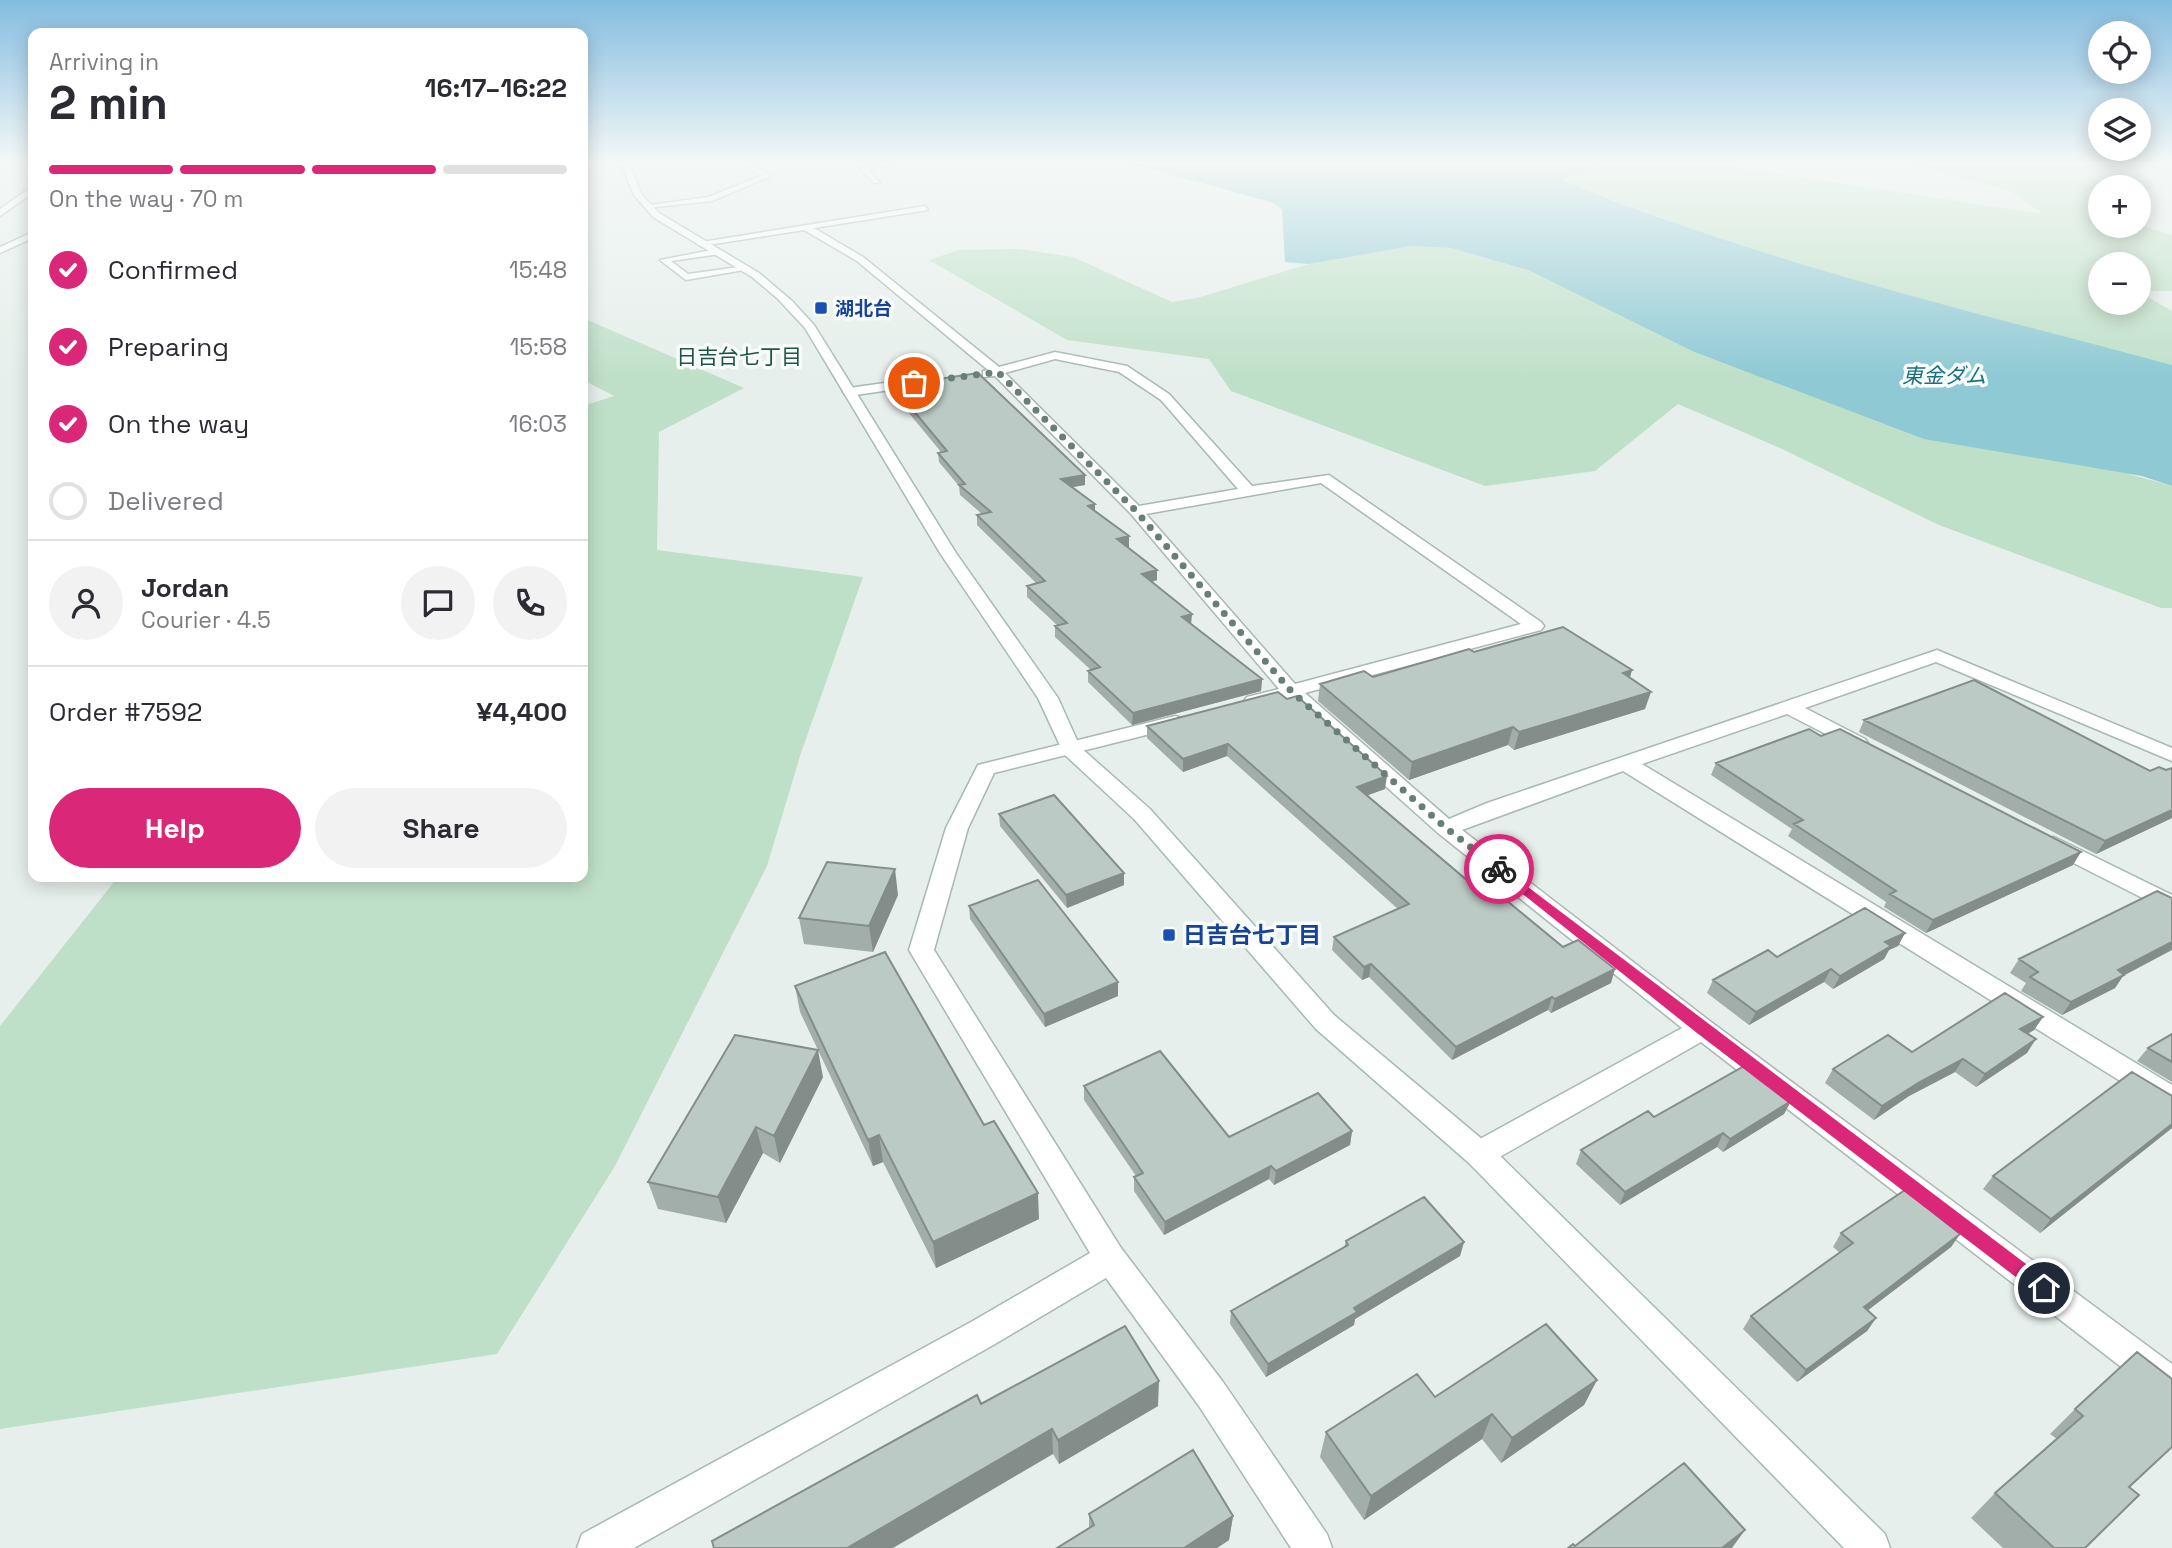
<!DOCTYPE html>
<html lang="en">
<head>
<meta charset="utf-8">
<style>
	:root { --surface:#fff; --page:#f2f2f3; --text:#2b2b33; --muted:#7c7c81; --line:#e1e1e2; --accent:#db2777 }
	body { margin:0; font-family:"Space Grotesk","Noto Sans JP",sans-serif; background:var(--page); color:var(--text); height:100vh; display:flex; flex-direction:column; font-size:26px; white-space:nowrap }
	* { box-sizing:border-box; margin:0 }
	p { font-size:23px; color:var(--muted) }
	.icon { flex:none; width:38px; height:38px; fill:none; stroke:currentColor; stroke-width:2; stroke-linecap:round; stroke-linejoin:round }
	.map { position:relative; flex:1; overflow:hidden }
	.drawer { position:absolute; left:28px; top:28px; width:560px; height:854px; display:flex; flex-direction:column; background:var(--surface); border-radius:14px; box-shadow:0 4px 18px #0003 }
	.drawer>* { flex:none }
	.tools { position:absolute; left:2088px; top:21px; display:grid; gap:14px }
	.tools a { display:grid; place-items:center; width:63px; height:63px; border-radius:50%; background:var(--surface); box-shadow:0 4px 18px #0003; font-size:35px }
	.pin { position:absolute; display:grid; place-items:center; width:60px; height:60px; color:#fff; margin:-30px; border:4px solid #fff; border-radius:50%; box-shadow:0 2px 7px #0007 }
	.courier { position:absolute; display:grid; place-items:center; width:70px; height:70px; margin:-35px; border:5px solid #db2777; border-radius:50%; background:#fff; color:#222; box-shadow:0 2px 9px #0007 }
	.summary em { font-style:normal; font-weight:600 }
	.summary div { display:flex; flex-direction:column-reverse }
	.summary { display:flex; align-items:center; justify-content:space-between; height:119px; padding:0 21px }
	h1 { font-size:46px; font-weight:600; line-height:52px }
	.bar { display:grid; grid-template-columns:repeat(4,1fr); gap:10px 7px; align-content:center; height:84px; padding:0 21px }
	.bar i { height:9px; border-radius:5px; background:var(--line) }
	.bar .on { background:var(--accent) }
	.bar p { grid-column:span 4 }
	.line { display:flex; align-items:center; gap:18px; padding:0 21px; border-top:2px solid var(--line) }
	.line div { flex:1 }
	.round { display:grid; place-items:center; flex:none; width:74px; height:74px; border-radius:37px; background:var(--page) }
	ol { padding:0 21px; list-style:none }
	li { display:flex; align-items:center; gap:21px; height:77px }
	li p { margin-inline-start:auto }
	li .icon { padding:7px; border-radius:50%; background:var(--accent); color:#fff; stroke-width:4 }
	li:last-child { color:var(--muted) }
	li i { width:38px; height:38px; border:4px solid var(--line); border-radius:50% }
	.action { display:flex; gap:14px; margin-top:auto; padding:14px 21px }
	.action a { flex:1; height:80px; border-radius:42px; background:var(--accent); color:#fff; font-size:28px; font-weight:600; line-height:80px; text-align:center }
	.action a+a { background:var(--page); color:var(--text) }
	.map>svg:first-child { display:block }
	.green { fill:#bfe0c8 }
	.water { fill:#8ec9d4 }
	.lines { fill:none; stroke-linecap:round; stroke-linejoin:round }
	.lane-casing { stroke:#a8b8b2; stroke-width:3 }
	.street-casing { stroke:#a8b8b2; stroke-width:3 }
	.secondary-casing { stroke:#a4bbb3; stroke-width:3 }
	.lane { fill:#fff; fill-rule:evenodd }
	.street { fill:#fff; fill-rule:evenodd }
	.secondary { fill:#fff; fill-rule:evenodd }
	.wall { fill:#a1aea9 }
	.shaded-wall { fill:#838d89 }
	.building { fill:#bbcac4; stroke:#838d89; stroke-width:2 }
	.route { fill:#db2777 }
	.done { stroke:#687f78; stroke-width:7; stroke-dasharray:0 12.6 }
	.transit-dot { fill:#1a4fb4; stroke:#f7fbf9; stroke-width:2.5 }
	.labels { text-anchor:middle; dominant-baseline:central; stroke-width:7; stroke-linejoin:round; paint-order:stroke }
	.far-transit-label { font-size:19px; font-weight:bold; fill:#164399; stroke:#f7fbf9; text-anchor:start }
	.far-neighbourhood-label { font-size:21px; fill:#1f5548; stroke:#f7fbf9 }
	.far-water-label { font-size:21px; font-style:italic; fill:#1c6f80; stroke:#f7fbf9 }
	.transit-label { font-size:23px; font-weight:bold; fill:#164399; stroke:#f7fbf9; text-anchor:start }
</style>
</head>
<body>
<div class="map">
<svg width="2172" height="1548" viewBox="0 0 2172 1548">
	<rect width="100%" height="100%" fill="#e6efeb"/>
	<path class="green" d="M 1604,161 L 1693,161 L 2043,214 L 2010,191 L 1901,161 L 2128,161 L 2154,185 L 2139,198 L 2138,187 L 2100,187 L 2100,226 L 2139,225 L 2172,235 L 2172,291 L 2139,291 L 2138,264 L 2100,264 L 2100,303 L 2138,303 L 2139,292 L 2172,311 L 2172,365 L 1889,291 L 1719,240 L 1561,180 Z
		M 1412,246 L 1451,248 L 1528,270 L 1692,351 L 2172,486 L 2172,608 L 2161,608 L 1939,525 L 1780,448 L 1678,404 L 1595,471 L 1485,486 L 1231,391 L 1209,359 L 1067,340 L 929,260 L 959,250 L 1019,249 L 1073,257 L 1172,302 L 1197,298 L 1309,264 Z
		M 583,318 L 744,388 L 659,432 L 657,550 L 863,577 L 801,753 L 767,866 L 615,1166 L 497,1354 L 0,1429 L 0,1026 L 118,877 L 583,877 L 583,406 L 614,396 L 583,380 Z"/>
	<path class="water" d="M 1122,161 L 1604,161 L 1562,180 C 1760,262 1967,310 2172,365 L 2172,486 L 2142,476 L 1924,439 L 1692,351 L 1528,270 L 1451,248 L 1412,246 L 1309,264 L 1285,262 L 1282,210 L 1274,203 Z"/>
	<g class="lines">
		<g class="lane-casing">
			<path id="lane" d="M 891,161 L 903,161 L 868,170 L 880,183 L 874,183 L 860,169 Z
				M 717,249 L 720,254 L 671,261 L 688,274 L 746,266 L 750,269 L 686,280 L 660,260 Z"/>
		</g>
		<g class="street-casing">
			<path id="street" d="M 740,161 L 749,161 L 771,176 L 712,201 L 647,208 L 643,206 L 708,197 L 761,176 Z
				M 30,188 L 33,188 L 33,193 L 0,216 L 0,209 Z
				M 925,206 L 928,210 L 814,228 L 863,257 L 999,367 L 1055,352 L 1127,366 L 1169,394 L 1252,486 L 1329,475 L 1541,622 L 1544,626 L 1541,630 L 1305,693 L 1449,819 L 1487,803 L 1937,650 L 2172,748 L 2172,761 L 1936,662 L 1805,708 L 1865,739 L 1868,743 L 1865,747 L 1851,747 L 1787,714 L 1642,764 L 2172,1085 L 2172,1110 L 2162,1107 L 1623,771 L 1462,830 L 1711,1022 L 2172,1364 L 2172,1402 L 2160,1397 L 1701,1042 L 1489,1163 L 1479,1166 L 1469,1163 L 1464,1154 L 1469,1145 L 1682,1028 L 1438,833 L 1287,698 L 1254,707 L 1247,705 L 1244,701 L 1247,697 L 1279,689 L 1131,514 L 995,376 L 983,377 L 983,371 L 988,370 L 857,261 L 804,230 L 701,246 L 696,243 ZM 1055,359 L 1119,372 L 1161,400 L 1238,489 L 1139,506 L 1005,373 ZM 1321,483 L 1521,624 L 1295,684 L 1146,514 Z
				M 33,232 L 33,238 L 0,253 L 0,247 Z
				M 920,378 L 924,379 L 924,385 L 849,396 L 843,392 L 849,388 Z
				M 1175,716 L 1182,718 L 1185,722 L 1182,726 L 994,773 L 968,828 L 934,950 L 1121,1248 L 1223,1382 L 1327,1534 L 1332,1548 L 1291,1548 L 1199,1406 L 1106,1278 L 995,1344 L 634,1548 L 577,1548 L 582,1534 L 971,1322 L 1090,1253 L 909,950 L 946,828 L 978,765 Z
				M 2054,837 L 2172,895 L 2172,913 L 2046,849 L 2043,844 L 2046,839 Z"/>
		</g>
		<g class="secondary-casing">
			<path id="secondary" d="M 620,161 L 628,161 L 642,195 L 659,213 L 759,273 L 792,301 L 814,325 L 956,553 L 1058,698 L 1080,747 L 1150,809 L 1334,1015 L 1489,1145 L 1885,1534 L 1890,1548 L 1844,1548 L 1469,1163 L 1316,1029 L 1134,819 L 1064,754 L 1038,698 L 940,553 L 805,328 L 777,298 L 752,277 L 653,217 L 634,195 Z"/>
		</g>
		<use href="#lane" class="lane"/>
		<use href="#street" class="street"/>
		<use href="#secondary" class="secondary"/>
	</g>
	<path class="wall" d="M 893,386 L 1085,485 L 1072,487 L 1095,511 L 1129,536 L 1129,547 L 1127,547 L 1157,580 L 1152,582 L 1191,624 L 1262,679 L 1261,691 L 1132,725 L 1088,682 L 1088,671 L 1091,670 L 1055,637 L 1055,626 L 1057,625 L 1027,597 L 1027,586 L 1036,583 L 977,525 L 977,515 L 982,514 L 960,495 L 959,486 L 939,462 L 938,453 L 941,452 L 894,395 Z
		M 1474,652 L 1632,670 L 1630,677 L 1645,709 L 1514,750 L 1508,745 L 1409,780 L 1318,701 L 1320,684 L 1373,677 Z
		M 1278,692 L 1385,789 L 1366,795 L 1468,881 L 1563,947 L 1611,983 L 1551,1013 L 1548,1010 L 1452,1060 L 1369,977 L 1362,980 L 1332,950 L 1334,937 L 1398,909 L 1227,756 L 1183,772 L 1147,738 L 1147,726 Z
		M 1864,720 L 2150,771 L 2166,770 L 2172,768 L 2172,818 L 2096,854 L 1859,732 Z
		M 1821,736 L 2073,865 L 1926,933 L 1884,907 L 1886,902 L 1788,836 L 1792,829 L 1711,775 L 1716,763 Z
		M 999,814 L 1124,885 L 1067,908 L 1000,826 Z
		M 898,895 L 873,952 L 804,944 L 799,918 Z
		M 969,906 L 1118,996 L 1045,1027 L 970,919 Z
		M 1905,933 L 1898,946 L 1889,950 L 1884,959 L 1833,989 L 1824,982 L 1749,1025 L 1707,993 L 1713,980 L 1777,957 Z
		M 2019,959 L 2123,976 L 2115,988 L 2062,1015 L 2021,991 L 2026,983 L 2010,973 Z
		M 795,986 L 1039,1219 L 936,1268 L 883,1162 L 873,1166 L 800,1012 Z
		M 2043,1017 L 2034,1030 L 2028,1034 L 2027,1053 L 1976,1087 L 1955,1072 L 1909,1096 L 1874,1120 L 1825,1083 L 1833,1069 L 1912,1052 Z
		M 2172,1034 L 2172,1082 L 2137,1061 L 2148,1048 Z
		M 823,1077 L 780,1163 L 763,1153 L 726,1223 L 658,1209 L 648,1182 Z
		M 1084,1086 L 1229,1137 L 1352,1131 L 1350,1145 L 1274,1185 L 1269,1179 L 1164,1235 L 1134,1191 L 1134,1177 L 1136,1176 L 1084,1100 Z
		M 1791,1101 L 1784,1114 L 1723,1152 L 1717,1147 L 1620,1205 L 1576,1164 L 1581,1150 L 1654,1117 Z
		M 2172,1128 L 2040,1233 L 1983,1189 L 1993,1176 Z
		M 1841,1233 L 1960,1234 L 1951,1247 L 1868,1310 L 1876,1318 L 1867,1331 L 1797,1382 L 1743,1329 L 1751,1316 L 1840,1253 L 1833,1247 Z
		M 1346,1241 L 1464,1242 L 1460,1256 L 1355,1319 L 1354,1325 L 1266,1377 L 1230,1324 L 1231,1311 L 1344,1247 Z
		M 2137,1352 L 2129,1487 L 2085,1548 L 2003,1548 L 1971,1518 L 1995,1493 L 2057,1439 L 2050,1434 L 2075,1409 Z
		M 1597,1380 L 1584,1405 L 1501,1463 L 1482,1439 L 1364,1520 L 1320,1457 L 1326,1432 L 1435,1397 Z
		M 981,1404 L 1158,1406 L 1059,1464 L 1053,1454 Z
		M 1089,1514 L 1233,1516 L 1229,1540 L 1217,1548 L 1057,1548 L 1089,1529 Z"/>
	<path class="shaded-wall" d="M 1085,475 L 1085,485 L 1061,489 L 1061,479 Z
		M 1095,504 L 1095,515 L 1088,506 Z
		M 1129,536 L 1129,547 L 1117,550 L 1117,539 Z
		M 1157,570 L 1157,580 L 1142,585 L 1142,574 Z
		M 1192,614 L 1191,625 L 1182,617 Z
		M 1632,670 L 1627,687 L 1623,673 Z
		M 1262,679 L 1261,691 L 1132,725 L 1133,713 Z
		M 1651,692 L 1645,709 L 1514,750 L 1519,732 Z
		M 1513,727 L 1508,745 L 1409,780 L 1412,762 Z
		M 1228,744 L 1227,756 L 1183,772 L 1183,759 Z
		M 1387,776 L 1385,789 L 1355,800 L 1357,787 Z
		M 2172,810 L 2172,818 L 2096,854 L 2105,841 Z
		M 2081,852 L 2073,865 L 1926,933 L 1933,920 Z
		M 895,869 L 898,895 L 873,952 L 869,926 Z
		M 1124,873 L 1124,885 L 1067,908 L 1066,895 Z
		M 1905,933 L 1898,946 L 1889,950 L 1884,959 L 1833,989 L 1840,976 L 1885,942 Z
		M 2172,942 L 2172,950 L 2123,976 L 2115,988 L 2062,1015 L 2071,1002 L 2118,970 Z
		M 1371,964 L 1369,977 L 1362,980 L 1364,967 Z
		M 1615,969 L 1611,983 L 1551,1013 L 1555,999 Z
		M 1831,969 L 1824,982 L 1749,1025 L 1756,1012 Z
		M 1118,982 L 1118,996 L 1045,1027 L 1044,1014 Z
		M 1552,997 L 1548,1010 L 1452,1060 L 1456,1047 Z
		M 2043,1017 L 2034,1030 L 2011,1042 L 2020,1029 Z
		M 2036,1039 L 2027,1053 L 1976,1087 L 1985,1074 Z
		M 818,1050 L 823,1077 L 780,1163 L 774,1136 Z
		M 1963,1059 L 1955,1072 L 1909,1096 L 1874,1120 L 1882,1106 L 1918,1083 Z
		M 1791,1101 L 1784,1114 L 1723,1152 L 1730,1139 Z
		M 2172,1124 L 2172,1128 L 2040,1233 L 2051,1219 Z
		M 756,1127 L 763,1153 L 726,1223 L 718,1197 Z
		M 1352,1131 L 1350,1145 L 1274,1185 L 1276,1171 Z
		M 1723,1133 L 1717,1147 L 1620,1205 L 1625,1192 Z
		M 879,1135 L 883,1162 L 873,1166 L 868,1140 Z
		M 1271,1166 L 1269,1179 L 1164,1235 L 1165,1222 Z
		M 1038,1193 L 1039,1219 L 936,1268 L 933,1242 Z
		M 1960,1234 L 1951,1247 L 1855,1320 L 1864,1307 Z
		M 1464,1242 L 1460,1256 L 1355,1319 L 1354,1325 L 1266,1377 L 1268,1364 L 1354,1308 Z
		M 1876,1318 L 1867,1331 L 1797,1382 L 1806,1370 Z
		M 1597,1380 L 1584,1405 L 1501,1463 L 1512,1438 Z
		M 1159,1381 L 1158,1406 L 1059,1464 L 1058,1440 Z
		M 1492,1414 L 1482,1439 L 1364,1520 L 1371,1496 Z
		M 1052,1429 L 1053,1454 L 893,1548 L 847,1548 Z
		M 1233,1516 L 1229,1540 L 1217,1548 L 1184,1548 Z
		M 1745,1530 L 1732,1548 L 1722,1548 Z"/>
	<path class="building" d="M 978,373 L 1085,475 L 1061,479 L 1095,504 L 1088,506 L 1129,536 L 1117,539 L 1157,570 L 1142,574 L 1192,614 L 1182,617 L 1262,679 L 1133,713 L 1088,671 L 1100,667 L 1055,626 L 1067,623 L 1027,586 L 1045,581 L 977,515 L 991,512 L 959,485 L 965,484 L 938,453 L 947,451 L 893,386 Z
		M 1563,627 L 1632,670 L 1623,673 L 1651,692 L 1519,732 L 1513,727 L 1412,762 L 1320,684 L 1364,671 L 1373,677 L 1469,649 L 1474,652 Z
		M 1974,680 L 2150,771 L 2159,767 L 2166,770 L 2172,768 L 2172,810 L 2105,841 L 1864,720 Z
		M 1278,692 L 1287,699 L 1297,696 L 1387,776 L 1357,787 L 1468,881 L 1478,877 L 1563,947 L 1578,940 L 1615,969 L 1555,999 L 1552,997 L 1456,1047 L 1371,964 L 1364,967 L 1334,937 L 1409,904 L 1228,744 L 1183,759 L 1147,726 Z
		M 1809,729 L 1821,736 L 1840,729 L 2081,852 L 1933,920 L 1890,894 L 1896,891 L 1794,824 L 1803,820 L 1716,763 Z
		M 1054,795 L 1124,873 L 1066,895 L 999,814 Z
		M 827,862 L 895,869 L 869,926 L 799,918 Z
		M 1038,880 L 1118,982 L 1044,1014 L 969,906 Z
		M 2157,891 L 2172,898 L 2172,942 L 2118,970 L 2124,975 L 2071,1002 L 2030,977 L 2038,972 L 2019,959 Z
		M 1865,908 L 1905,933 L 1885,942 L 1891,946 L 1840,976 L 1831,969 L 1756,1012 L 1713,980 L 1768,950 L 1777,957 Z
		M 885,952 L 984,1125 L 994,1121 L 1038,1193 L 933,1242 L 879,1135 L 868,1140 L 795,986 Z
		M 2005,993 L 2043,1017 L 2020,1029 L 2036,1039 L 1985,1074 L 1963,1059 L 1918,1083 L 1882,1106 L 1833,1069 L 1888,1035 L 1912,1052 Z
		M 2172,1034 L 2172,1062 L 2148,1048 Z
		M 735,1035 L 818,1050 L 774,1136 L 756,1127 L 718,1197 L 648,1182 Z
		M 1160,1051 L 1229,1137 L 1318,1093 L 1352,1131 L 1276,1171 L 1271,1166 L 1165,1222 L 1134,1177 L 1143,1173 L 1084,1086 Z
		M 1746,1065 L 1791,1101 L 1730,1139 L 1723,1133 L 1625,1192 L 1581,1150 L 1648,1111 L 1654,1117 Z
		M 2132,1072 L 2172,1096 L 2172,1124 L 2051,1219 L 1993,1176 Z
		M 1905,1190 L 1960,1234 L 1864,1307 L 1876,1318 L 1806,1370 L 1751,1316 L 1853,1243 L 1841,1233 Z
		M 1424,1197 L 1464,1242 L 1354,1308 L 1357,1312 L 1268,1364 L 1231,1311 L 1348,1245 L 1346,1241 Z
		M 1546,1324 L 1597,1380 L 1512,1438 L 1492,1414 L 1371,1496 L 1326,1432 L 1417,1374 L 1435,1397 Z
		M 1125,1326 L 1159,1381 L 1058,1440 L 1052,1429 L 847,1548 L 714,1548 L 712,1541 L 977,1395 L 981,1404 Z
		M 2137,1352 L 2172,1379 L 2172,1447 L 2129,1487 L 2139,1495 L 2085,1548 L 2054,1548 L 1995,1493 L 2083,1416 L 2075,1409 Z
		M 1193,1450 L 1233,1516 L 1184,1548 L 1057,1548 L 1094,1525 L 1089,1514 Z
		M 1684,1463 L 1745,1530 L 1722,1548 L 1568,1548 L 1573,1544 L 1575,1546 Z"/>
	<linearGradient id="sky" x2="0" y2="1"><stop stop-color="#84bce0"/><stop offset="0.43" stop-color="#f4f8f6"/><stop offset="1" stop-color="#f4f8f6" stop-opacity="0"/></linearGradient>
	<rect width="2172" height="378" fill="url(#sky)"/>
	<path class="route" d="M 1499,865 L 2050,1282 L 2053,1288 L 2050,1294 L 2044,1296 L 2038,1294 L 1697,1033 L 1495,872 L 1495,866 Z"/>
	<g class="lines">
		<path class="done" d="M 914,383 L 998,372 L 1136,511 L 1291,691 L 1446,828 L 1499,869"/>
	</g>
	<g class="transit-dot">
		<rect x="814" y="301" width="14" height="14" rx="3.5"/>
		<rect x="1162" y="928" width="14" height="14" rx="3.5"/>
	</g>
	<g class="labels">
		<g class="far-transit-label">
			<text x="835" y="308">湖北台</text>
		</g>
		<g class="far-neighbourhood-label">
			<text x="739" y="356">日吉台七丁目</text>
		</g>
		<g class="far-water-label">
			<text x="1944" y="375">東金ダム</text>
		</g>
		<g class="transit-label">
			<text x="1183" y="935">日吉台七丁目</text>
		</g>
	</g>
</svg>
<div class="tools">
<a><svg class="icon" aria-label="locate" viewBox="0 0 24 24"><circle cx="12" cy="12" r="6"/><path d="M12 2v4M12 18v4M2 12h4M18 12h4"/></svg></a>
<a><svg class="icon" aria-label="layers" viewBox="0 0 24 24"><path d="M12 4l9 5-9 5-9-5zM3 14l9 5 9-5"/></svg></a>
<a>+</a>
<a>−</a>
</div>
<div class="pin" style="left:914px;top:383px;background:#ea580c"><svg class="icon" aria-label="bag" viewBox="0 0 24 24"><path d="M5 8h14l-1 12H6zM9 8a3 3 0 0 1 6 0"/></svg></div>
<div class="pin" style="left:2044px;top:1288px;background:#1f2937"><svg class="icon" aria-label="home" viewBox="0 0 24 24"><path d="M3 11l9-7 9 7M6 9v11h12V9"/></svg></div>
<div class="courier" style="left:1499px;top:869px"><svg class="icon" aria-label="bike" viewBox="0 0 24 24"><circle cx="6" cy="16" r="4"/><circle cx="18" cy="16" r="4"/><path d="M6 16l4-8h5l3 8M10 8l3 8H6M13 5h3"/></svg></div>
<section class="drawer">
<div class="summary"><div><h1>2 min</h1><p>Arriving in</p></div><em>16:17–16:22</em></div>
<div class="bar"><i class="on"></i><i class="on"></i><i class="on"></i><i></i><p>On the way · 70 m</p></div>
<ol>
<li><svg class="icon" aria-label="check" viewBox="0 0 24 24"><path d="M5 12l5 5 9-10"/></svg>Confirmed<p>15:48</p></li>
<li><svg class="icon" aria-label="check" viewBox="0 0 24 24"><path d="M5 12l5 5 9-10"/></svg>Preparing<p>15:58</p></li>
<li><svg class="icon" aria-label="check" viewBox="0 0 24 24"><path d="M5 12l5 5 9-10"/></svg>On the way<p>16:03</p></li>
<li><i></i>Delivered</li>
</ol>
<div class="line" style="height:126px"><a class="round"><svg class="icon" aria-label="person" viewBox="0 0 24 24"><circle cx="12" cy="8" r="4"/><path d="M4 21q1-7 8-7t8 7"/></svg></a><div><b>Jordan</b><p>Courier · 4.5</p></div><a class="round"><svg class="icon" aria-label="chat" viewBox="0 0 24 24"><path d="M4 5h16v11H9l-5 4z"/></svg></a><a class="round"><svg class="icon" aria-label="phone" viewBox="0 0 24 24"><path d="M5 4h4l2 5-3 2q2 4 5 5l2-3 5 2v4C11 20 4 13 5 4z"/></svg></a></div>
<div class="line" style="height:91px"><div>Order #7592</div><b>¥4,400</b></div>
<div class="action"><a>Help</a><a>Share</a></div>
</section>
</div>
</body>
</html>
